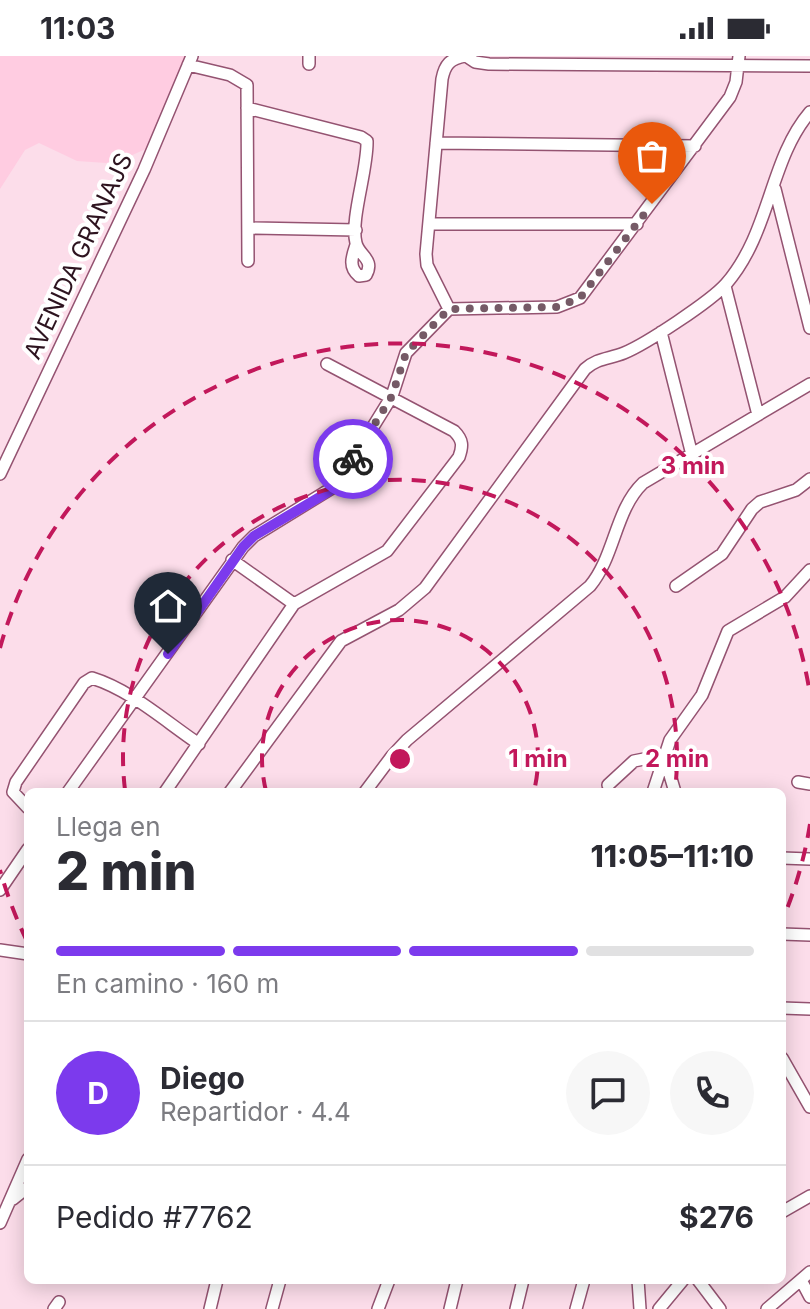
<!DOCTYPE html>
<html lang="es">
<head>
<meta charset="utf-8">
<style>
	:root { --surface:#fff; --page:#f7f7f7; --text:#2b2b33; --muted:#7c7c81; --line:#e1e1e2; --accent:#7c3aed }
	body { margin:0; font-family:Inter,sans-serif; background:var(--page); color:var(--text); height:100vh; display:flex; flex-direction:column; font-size:30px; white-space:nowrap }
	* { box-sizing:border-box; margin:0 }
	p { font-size:26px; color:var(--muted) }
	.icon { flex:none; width:44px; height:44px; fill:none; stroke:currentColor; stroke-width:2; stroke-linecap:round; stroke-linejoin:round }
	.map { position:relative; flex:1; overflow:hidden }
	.drawer { position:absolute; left:24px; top:732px; width:762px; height:496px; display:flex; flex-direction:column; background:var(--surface); border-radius:12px; box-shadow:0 4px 20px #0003 }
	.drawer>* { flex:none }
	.pin { position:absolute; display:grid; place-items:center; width:68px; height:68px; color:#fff; margin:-82px -34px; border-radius:50% 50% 50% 0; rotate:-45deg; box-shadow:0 0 8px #0007 }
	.pin .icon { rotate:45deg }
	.courier { position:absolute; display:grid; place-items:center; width:80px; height:80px; margin:-40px; border:6px solid #7c3aed; border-radius:50%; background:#fff; color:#222; box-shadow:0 2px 10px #0007 }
	.headline em { font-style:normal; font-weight:800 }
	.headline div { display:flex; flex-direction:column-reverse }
	.headline { display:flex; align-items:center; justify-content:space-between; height:136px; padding:0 32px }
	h1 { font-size:52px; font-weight:800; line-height:60px }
	.bar { display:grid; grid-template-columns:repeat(4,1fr); gap:12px 8px; align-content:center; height:96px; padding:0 32px }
	.bar i { height:10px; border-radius:6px; background:var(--line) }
	.bar .selected { background:var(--accent) }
	.bar p { grid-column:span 4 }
	.line { display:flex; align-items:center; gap:20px; padding:0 32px; border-top:2px solid var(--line) }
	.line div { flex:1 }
	.round { display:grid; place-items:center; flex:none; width:84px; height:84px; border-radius:42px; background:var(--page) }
	.status { display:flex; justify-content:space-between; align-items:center; height:56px; padding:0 40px; background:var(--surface); direction:ltr }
	.status svg { height:22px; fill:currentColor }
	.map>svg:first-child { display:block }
	.built { fill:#ffcce1 }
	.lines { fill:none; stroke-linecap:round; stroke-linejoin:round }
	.minor-casing { stroke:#945371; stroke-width:14 }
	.minor { stroke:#fff; stroke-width:11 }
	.done { stroke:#755a66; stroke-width:8; stroke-dasharray:0 14.4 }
	.route { stroke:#7c3aed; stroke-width:10 }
	.ring { fill:none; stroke:#c2185b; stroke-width:4; stroke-dasharray:14 10 }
	.labels { text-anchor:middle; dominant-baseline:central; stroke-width:8; stroke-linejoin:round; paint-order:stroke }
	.street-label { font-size:24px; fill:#2d131f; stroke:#fff }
	.centre { fill:#c2185b; stroke:#fff; stroke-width:4 }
	.ring-label { font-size:24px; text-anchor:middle; font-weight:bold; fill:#c2185b; stroke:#fff; stroke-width:8; stroke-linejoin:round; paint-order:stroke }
</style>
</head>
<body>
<div class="status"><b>11:03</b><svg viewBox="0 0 49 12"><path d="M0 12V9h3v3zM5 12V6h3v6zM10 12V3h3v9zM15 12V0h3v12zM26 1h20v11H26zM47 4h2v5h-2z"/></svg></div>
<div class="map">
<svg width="810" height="1253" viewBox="0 0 810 1253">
	<rect width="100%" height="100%" fill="#fcddea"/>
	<path class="built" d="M 0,0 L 192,0 L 155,89 L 130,100 L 106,107 L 77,105 L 39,87 L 25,94 L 0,133 Z"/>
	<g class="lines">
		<g class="minor-casing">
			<path id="minor" d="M 309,0 L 309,8
				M 466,0 L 475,6 L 489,8 L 810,10
				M 188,9 L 230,19 L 247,29 L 248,205
				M 247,52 L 361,81 L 367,85 C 368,113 350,163 356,187 C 359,200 375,203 366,219 L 359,220 C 348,211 352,201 356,189
				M 436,87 L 695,90
				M 775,133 L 810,272
				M 429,168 L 637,168
				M 249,172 L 356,174
				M 725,230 L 758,359
				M 449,253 L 557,251 L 580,242 L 730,41 L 736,26 L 739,0
				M 449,253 L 427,209 L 426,198 L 442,23 C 445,8 450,3 465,0
				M 661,276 L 692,399
				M 0,418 L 144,114 L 192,0
				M 232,504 L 294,548
				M 676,530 L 722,498 L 752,453 L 760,446 L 796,434 L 810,423
				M 798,726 L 810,728
				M 608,729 L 634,705 L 664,699 L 675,736
				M 68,736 L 243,491 L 254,480 L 337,429 L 392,340 L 406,297 L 449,253
				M 165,736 L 294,548 L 387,495 L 459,401 C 463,390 463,384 454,375 L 327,308
				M 230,736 L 341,585 L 399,554 L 425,532 L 585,313 C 597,302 609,303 624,297 C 646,288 711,245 726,228 C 771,176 769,104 810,56
				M 365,736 L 392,700 L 407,684 L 590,530 C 615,500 615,454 643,427 L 810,328
				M 653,736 L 670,684 L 702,639 L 728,575 L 785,541 L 810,514
				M 28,752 L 13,736 L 16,726 L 84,627 L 92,622 C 131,634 166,666 199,688
				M 782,802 L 810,803
				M 0,834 L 28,793
				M 782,878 L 810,879
				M 0,894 L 28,898
				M 782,952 L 810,953
				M 782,1002 L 810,1051
				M 13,1143 L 28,1131
				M 782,1156 L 810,1140
				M 0,1167 L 28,1103
				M 638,1224 L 640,1253
				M 698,1224 L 720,1253
				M 801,1224 L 810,1241
				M 54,1253 L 59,1246
				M 210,1253 L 217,1224
				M 272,1253 L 280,1224
				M 378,1253 L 389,1224
				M 450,1253 L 457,1224
				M 516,1253 L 523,1224
				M 576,1253 L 584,1224
				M 659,1253 L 683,1224
				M 767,1253 L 810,1216"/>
		</g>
		<use href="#minor" class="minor"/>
	</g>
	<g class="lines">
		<path class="done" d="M 353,403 L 392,340 L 406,297 L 449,253 L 557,251 L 580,242 L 652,148"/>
		<path class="route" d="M 168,598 L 243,491 L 254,480 L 328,436 L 337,429 L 353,403"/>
	</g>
	<g class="ring">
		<path d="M266 735A138 138 0 1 1 534 735"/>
		<path d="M125 734A277 277 0 1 1 675 734"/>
		<path d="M810 768A415 415 0 0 1 782 865M27 885A415 415 0 0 1 0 814M0 592A415 415 0 0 1 810 638"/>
	</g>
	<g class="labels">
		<g class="street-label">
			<text transform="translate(78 200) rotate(-65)">AVENIDA GRANAJS</text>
		</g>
	</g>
	<circle cx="400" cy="703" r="12" class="centre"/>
	<g class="ring-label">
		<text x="693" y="418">3 min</text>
		<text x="538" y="711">1 min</text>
		<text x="677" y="711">2 min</text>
	</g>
</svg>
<div class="pin" style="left:652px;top:148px;background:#ea580c"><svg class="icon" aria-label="bag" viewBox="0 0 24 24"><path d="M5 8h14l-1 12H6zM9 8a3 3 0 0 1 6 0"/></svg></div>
<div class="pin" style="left:168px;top:598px;background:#1f2937"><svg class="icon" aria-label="home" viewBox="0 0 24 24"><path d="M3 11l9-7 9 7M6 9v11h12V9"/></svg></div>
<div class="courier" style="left:353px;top:403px"><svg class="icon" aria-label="bike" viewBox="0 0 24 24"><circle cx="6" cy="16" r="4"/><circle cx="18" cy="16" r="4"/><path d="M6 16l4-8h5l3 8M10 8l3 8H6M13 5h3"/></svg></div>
<section class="drawer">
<div class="headline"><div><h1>2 min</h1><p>Llega en</p></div><em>11:05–11:10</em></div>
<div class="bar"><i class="selected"></i><i class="selected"></i><i class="selected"></i><i></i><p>En camino · 160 m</p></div>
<div class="line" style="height:144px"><b class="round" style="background:var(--accent);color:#fff">D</b><div><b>Diego</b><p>Repartidor · 4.4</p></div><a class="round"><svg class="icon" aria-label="chat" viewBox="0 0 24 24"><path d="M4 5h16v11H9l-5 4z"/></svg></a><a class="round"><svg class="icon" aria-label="phone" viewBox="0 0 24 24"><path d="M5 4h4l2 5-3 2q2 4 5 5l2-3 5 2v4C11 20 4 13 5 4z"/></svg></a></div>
<div class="line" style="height:104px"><div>Pedido #7762</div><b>$276</b></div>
</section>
</div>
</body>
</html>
